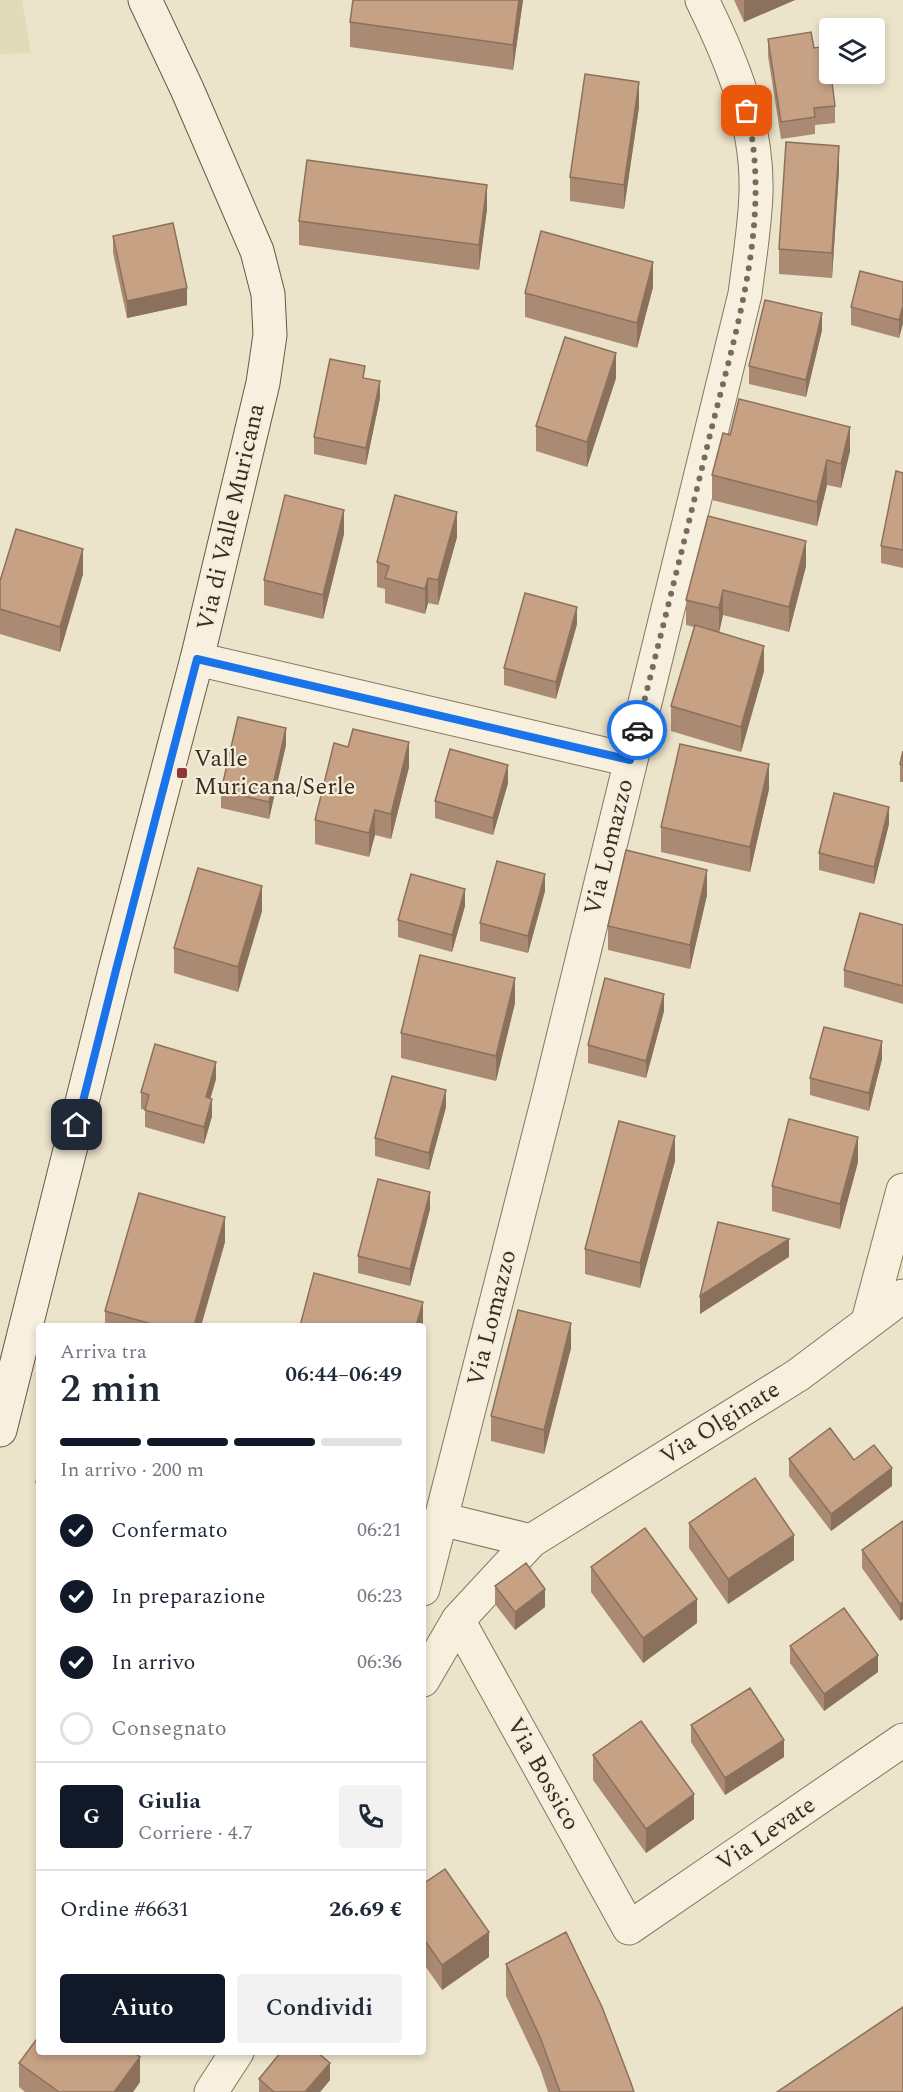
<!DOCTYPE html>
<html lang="it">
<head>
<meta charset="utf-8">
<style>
	:root { --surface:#fff; --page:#f2f2f3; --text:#1f2937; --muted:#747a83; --line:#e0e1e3; --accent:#111827 }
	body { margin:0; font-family:Spectral,serif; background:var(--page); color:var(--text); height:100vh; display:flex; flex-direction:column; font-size:22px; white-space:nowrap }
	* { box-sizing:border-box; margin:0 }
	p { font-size:20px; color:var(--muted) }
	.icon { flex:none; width:33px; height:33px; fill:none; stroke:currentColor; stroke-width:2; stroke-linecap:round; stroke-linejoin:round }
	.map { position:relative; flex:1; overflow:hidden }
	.sheet { position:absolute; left:36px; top:1323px; width:390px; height:732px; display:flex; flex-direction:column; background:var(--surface); border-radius:6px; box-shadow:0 3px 9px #0003 }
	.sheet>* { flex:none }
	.fabs { position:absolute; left:819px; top:18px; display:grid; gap:12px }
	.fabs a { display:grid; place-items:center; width:66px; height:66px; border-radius:6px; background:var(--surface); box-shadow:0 3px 9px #0003; font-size:30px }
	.pin { position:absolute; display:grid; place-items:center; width:51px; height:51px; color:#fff; margin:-26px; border-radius:12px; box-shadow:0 3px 9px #0006 }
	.courier { position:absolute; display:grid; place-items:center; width:60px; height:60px; margin:-30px; border:4px solid #1a73e8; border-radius:50%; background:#fff; color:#222; box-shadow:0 2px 8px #0007 }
	.head em { font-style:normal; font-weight:600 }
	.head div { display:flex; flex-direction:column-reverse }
	.head { display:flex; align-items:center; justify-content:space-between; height:102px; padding:0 24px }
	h1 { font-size:39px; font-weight:600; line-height:45px }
	.bar { display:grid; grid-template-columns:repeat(4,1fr); gap:9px 6px; align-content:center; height:72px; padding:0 24px }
	.bar i { height:8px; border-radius:4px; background:var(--line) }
	.bar .selected { background:var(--accent) }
	.bar p { grid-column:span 4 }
	.line { display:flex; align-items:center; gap:15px; padding:0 24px; border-top:2px solid var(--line) }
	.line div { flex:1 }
	.round { display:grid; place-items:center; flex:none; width:63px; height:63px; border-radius:6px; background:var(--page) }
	ol { padding:0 24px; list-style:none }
	li { display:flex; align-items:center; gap:18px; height:66px }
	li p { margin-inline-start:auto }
	li .icon { padding:6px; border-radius:50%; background:var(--accent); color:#fff; stroke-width:4 }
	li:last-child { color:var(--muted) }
	li i { width:33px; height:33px; border:3px solid var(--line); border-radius:50% }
	.button { display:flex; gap:12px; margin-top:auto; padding:12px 24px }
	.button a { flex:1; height:69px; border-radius:6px; background:var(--accent); color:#fff; font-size:24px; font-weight:600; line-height:69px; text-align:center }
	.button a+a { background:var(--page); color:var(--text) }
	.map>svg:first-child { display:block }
	.farmland { fill:#e1dbb9 }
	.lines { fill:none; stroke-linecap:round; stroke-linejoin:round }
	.street-casing { stroke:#877660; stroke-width:35 }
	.secondary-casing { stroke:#6a5743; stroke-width:35 }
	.street { stroke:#f7f0de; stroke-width:33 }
	.secondary { stroke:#f7f0de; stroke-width:33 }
	.wall { fill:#aa8a72 }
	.shaded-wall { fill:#8b715c }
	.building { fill:#c6a184; stroke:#8b715c; stroke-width:1.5 }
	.done { stroke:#786d5d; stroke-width:6; stroke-dasharray:0 10.8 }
	.route { stroke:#1a73e8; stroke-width:8 }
	.poi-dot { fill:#923735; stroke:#f4edda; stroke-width:2 }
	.labels { text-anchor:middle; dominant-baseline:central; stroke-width:4.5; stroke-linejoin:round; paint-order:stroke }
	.street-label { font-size:24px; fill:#392e22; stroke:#f4edda }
	.poi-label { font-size:24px; fill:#392e22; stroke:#f4edda; text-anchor:start }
</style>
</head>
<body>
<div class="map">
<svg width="903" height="2092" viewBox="0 0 903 2092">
	<rect width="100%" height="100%" fill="#ece3cb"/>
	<path class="farmland" d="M 0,0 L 22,0 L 31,53 L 0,54 Z"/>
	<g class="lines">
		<g class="street-casing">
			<path id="street" d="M 197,659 L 630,760
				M 868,1321 L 903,1190
				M 441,1519 L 531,1541 L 798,1375 L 903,1296
				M 423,1589 L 549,1095 L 745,294 C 749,261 755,226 756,193 C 758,124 732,61 702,0
				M 458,1620 L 629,1928 L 903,1740
				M 423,1680 L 458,1620 L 531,1541
				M 211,2092 L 237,2052"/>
		</g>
		<g class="secondary-casing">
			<path id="secondary" d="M 0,1430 L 115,970 L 197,659 L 263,383 L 270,335 L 268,294 L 257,251 L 187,89 L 145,0"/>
		</g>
		<use href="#street" class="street"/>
		<use href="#secondary" class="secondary"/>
	</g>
	<path class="wall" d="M 523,0 L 513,70 L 350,47 L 350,22 Z
		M 734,0 L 795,0 L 744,22 Z
		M 768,39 L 814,48 L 835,106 L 835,123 L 815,125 L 815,134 L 781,139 L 768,56 Z
		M 639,107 L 624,209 L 570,201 L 570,177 Z
		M 839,170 L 832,278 L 779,274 L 779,249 Z
		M 487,209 L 479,270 L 299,245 L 299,221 Z
		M 113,236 L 187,305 L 127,318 L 113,253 Z
		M 903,282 L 903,323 L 899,338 L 851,325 L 851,307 Z
		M 653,287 L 637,348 L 525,317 L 525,293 Z
		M 822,330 L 806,397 L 749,384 L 749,366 Z
		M 616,378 L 587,467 L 536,451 L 536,426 Z
		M 380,398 L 366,465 L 314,454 L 314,437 Z
		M 730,435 L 850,451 L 841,488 L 827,485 L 817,526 L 712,500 L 712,475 Z
		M 903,473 L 903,568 L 881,563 L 881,546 Z
		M 344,534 L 323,619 L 264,605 L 264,580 Z
		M 457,537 L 438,605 L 428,603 L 425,614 L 385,603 L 385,589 L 377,587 L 377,562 Z
		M 806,566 L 789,632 L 723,615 L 719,632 L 764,671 L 741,752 L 671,731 L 671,706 L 694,627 L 686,625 L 686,600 Z
		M 83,574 L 60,652 L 0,634 L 0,581 Z
		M 577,624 L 556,699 L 504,685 L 504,668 Z
		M 286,745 L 269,819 L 221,808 L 221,791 Z
		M 903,751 L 903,782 L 900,782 L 900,764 Z
		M 409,767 L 391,839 L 375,835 L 369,857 L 315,844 L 315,820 Z
		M 508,783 L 493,835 L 435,818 L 435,801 Z
		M 769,789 L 750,872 L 661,852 L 661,827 Z
		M 889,824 L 874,884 L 819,870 L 819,853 Z
		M 545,891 L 528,953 L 480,941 L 480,923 Z
		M 707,895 L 690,969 L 608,950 L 608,926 Z
		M 465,906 L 452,952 L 398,937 L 398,920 Z
		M 262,911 L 238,992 L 174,973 L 174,948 Z
		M 903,925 L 903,1004 L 844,987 L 844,970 Z
		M 515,1003 L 496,1081 L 401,1058 L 401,1033 Z
		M 664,1011 L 646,1078 L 588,1063 L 588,1045 Z
		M 882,1059 L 869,1111 L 810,1095 L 810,1078 Z
		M 216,1079 L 210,1098 L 212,1116 L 204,1144 L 145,1127 L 145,1110 L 141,1109 L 141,1092 Z
		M 446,1107 L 429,1170 L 375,1156 L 375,1138 Z
		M 675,1161 L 640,1288 L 585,1274 L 585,1249 Z
		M 858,1162 L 840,1229 L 772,1211 L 772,1186 Z
		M 430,1209 L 410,1286 L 358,1273 L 358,1256 Z
		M 225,1242 L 201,1326 L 105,1326 L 105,1311 Z
		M 571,1348 L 544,1454 L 491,1441 L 491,1416 Z
		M 789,1459 L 854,1460 L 892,1486 L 831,1531 L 789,1476 Z
		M 39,1472 L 39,1507 L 36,1506 L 36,1482 Z
		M 903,1521 L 903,1619 L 900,1621 L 862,1568 L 862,1550 Z
		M 689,1523 L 794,1560 L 728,1604 L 689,1548 Z
		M 591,1567 L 697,1623 L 643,1663 L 591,1592 Z
		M 495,1586 L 545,1607 L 515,1630 L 495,1604 Z
		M 790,1646 L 878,1672 L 824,1711 L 790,1663 Z
		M 691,1725 L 784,1757 L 725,1795 L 691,1742 Z
		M 593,1755 L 694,1819 L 646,1853 L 593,1780 Z
		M 423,1884 L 489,1957 L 442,1990 L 423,1963 Z
		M 506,1964 L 634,2092 L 548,2092 L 540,2068 L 506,1996 Z
		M 19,2063 L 140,2082 L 133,2092 L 25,2092 L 19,2087 Z
		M 259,2079 L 330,2080 L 320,2092 L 259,2092 Z"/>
	<path class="shaded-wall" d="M 519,0 L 523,0 L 513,70 L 513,45 Z
		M 744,0 L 795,0 L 744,22 Z
		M 639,82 L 639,107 L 624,209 L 624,185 Z
		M 839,146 L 839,170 L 832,278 L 832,253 Z
		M 487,185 L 487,209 L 479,270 L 479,245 Z
		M 653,262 L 653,287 L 637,348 L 637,323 Z
		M 187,288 L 187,305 L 127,318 L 127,301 Z
		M 903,306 L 903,323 L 899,338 L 899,320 Z
		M 822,313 L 822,330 L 806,397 L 806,380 Z
		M 616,353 L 616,378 L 587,467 L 587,442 Z
		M 380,381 L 380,398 L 366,465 L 366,448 Z
		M 850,427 L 850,451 L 841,488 L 841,464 Z
		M 827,460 L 827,485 L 817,526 L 817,502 Z
		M 344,510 L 344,534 L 323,619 L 323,595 Z
		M 457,512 L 457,537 L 438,605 L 438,580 Z
		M 806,541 L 806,566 L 789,632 L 789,607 Z
		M 83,549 L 83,574 L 60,652 L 60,627 Z
		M 428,578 L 428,603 L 425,614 L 425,589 Z
		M 723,590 L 723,615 L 719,633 L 719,608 Z
		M 577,607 L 577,624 L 556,699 L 556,682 Z
		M 764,646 L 764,671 L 741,752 L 741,727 Z
		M 286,728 L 286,745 L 269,819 L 269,802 Z
		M 409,742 L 409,767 L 391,839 L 391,814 Z
		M 769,764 L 769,789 L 750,872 L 750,847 Z
		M 508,765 L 508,783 L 493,835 L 493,818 Z
		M 889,807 L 889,824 L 874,884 L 874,867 Z
		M 375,810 L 375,835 L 369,857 L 369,833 Z
		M 707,870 L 707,895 L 690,969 L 690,945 Z
		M 545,874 L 545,891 L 528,953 L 528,936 Z
		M 262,886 L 262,911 L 238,992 L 238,967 Z
		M 465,889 L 465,906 L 452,952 L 452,935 Z
		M 515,978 L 515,1003 L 496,1081 L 496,1056 Z
		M 664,994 L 664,1011 L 646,1078 L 646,1061 Z
		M 882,1041 L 882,1059 L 869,1111 L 869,1093 Z
		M 216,1062 L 216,1079 L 206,1114 L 206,1097 Z
		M 446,1090 L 446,1107 L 429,1170 L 429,1153 Z
		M 212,1099 L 212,1116 L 204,1144 L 204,1127 Z
		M 675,1136 L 675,1161 L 640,1288 L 640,1263 Z
		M 858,1137 L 858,1162 L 840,1229 L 840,1204 Z
		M 430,1192 L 430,1209 L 410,1286 L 410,1269 Z
		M 225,1217 L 225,1242 L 201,1326 L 194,1326 Z
		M 789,1239 L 789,1257 L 700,1314 L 700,1296 Z
		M 423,1302 L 423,1326 L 416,1326 Z
		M 571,1323 L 571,1348 L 544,1454 L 544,1430 Z
		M 892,1468 L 892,1486 L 831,1531 L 831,1514 Z
		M 794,1535 L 794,1560 L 728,1604 L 728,1579 Z
		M 545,1589 L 545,1607 L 515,1630 L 515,1612 Z
		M 697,1599 L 697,1623 L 643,1663 L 643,1638 Z
		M 903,1602 L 903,1619 L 900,1621 L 900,1604 Z
		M 878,1655 L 878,1672 L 824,1711 L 824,1694 Z
		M 784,1740 L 784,1757 L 725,1795 L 725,1778 Z
		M 694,1794 L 694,1819 L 646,1853 L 646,1829 Z
		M 489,1932 L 489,1957 L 442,1990 L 442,1965 Z
		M 140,2057 L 140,2082 L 133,2092 L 114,2092 Z
		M 330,2063 L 330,2080 L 320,2092 L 305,2092 Z"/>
	<path class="building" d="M 353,0 L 519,0 L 513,45 L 350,22 Z
		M 811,32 L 814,48 L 827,46 L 830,66 L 830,74 L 831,74 L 835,106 L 814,108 L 815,117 L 781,122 L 768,39 Z
		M 585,74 L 639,82 L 624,185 L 570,177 Z
		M 786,142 L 839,146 L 832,253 L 779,249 Z
		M 307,160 L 487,185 L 479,245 L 299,221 Z
		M 173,223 L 187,288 L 127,301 L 113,236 Z
		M 541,231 L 653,262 L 637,323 L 525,293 Z
		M 860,271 L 903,282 L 903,306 L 899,320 L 851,307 Z
		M 765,300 L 822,313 L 806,380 L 749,366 Z
		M 565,337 L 616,353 L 587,442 L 536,426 Z
		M 330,359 L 365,366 L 363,378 L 380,381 L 366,448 L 314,437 Z
		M 739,399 L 850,427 L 841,464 L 827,460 L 817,502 L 712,475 L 723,433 L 730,435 Z
		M 896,471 L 903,473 L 903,550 L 881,546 Z
		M 285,495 L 344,510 L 323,595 L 264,580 Z
		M 395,495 L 457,512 L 438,580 L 428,578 L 425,589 L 385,578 L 389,566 L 377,562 Z
		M 708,516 L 806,541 L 789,607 L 723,590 L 719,608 L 686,600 Z
		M 16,529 L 83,549 L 60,627 L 0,609 L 0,581 Z
		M 525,593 L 577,607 L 556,682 L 504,668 Z
		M 695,625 L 764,646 L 741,727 L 671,706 Z
		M 238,717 L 286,728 L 269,802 L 221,791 Z
		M 353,729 L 409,742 L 391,814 L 375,810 L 369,833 L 315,820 L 334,743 L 348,747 Z
		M 680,744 L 769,764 L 750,847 L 661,827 Z
		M 450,749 L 508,765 L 493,818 L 435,801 Z
		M 903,751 L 903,765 L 900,764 Z
		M 834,793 L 889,807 L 874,867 L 819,853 Z
		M 626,850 L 707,870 L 690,945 L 608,926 Z
		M 497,861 L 545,874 L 528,936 L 480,923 Z
		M 198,868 L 262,886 L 238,967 L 174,948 Z
		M 411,874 L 465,889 L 452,935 L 398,920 Z
		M 860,913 L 903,925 L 903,986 L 844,970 Z
		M 420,955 L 515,978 L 496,1056 L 401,1033 Z
		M 605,978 L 664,994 L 646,1061 L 588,1045 Z
		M 824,1027 L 882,1041 L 869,1093 L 810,1078 Z
		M 155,1044 L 216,1062 L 206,1097 L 212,1099 L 204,1127 L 145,1110 L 149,1095 L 141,1092 Z
		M 392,1076 L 446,1090 L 429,1153 L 375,1138 Z
		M 789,1119 L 858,1137 L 840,1204 L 772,1186 Z
		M 619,1121 L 675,1136 L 640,1263 L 585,1249 Z
		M 378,1179 L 430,1192 L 410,1269 L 358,1256 Z
		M 139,1193 L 225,1217 L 194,1326 L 159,1326 L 105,1311 Z
		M 718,1222 L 789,1239 L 700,1296 Z
		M 314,1273 L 423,1302 L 416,1326 L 300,1326 Z
		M 518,1310 L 571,1323 L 544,1430 L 491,1416 Z
		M 830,1428 L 854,1460 L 874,1445 L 892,1468 L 831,1514 L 789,1459 Z
		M 39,1472 L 39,1482 L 36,1482 Z
		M 755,1478 L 794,1535 L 728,1579 L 689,1523 Z
		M 903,1521 L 903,1602 L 900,1604 L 862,1550 Z
		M 645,1528 L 697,1599 L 643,1638 L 591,1567 Z
		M 526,1563 L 545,1589 L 515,1612 L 495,1586 Z
		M 844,1608 L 878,1655 L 824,1694 L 790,1646 Z
		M 750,1688 L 784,1740 L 725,1778 L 691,1725 Z
		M 641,1721 L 694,1794 L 646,1829 L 593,1755 Z
		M 445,1869 L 489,1932 L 442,1965 L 423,1938 L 423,1884 Z
		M 566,1932 L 602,2007 L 631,2083 L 634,2092 L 560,2092 L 540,2037 L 506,1964 Z
		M 903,2007 L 903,2092 L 777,2092 Z
		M 39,2036 L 39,2052 L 133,2052 L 140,2057 L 114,2092 L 59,2092 L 19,2063 Z
		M 281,2052 L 317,2052 L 330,2063 L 305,2092 L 274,2092 L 259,2079 Z"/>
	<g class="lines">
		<path class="done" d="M 637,730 C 661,634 685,539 708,443 C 734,336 773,222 747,111"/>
		<path class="route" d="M 77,1125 L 116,970 L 197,659 L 630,760 L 637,730"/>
	</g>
	<rect class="poi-dot" x="176" y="767" width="12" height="12" rx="3"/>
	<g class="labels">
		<g class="street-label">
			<text transform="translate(231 517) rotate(-77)">Via di Valle Muricana</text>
			<text transform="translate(609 847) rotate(-76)">Via Lomazzo</text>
			<text transform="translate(492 1318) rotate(-76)">Via Lomazzo</text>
			<text transform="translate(720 1423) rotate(-32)">Via Olginate</text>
			<text transform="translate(543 1774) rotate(61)">Via Bossico</text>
			<text transform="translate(766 1834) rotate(-34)">Via Levate</text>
		</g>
		<g class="poi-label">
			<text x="194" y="759">Valle<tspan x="194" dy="28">Muricana/Serle</tspan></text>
		</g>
	</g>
</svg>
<div class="fabs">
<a><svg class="icon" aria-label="layers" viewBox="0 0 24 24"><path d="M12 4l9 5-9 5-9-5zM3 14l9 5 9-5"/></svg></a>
</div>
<div class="pin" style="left:747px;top:111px;background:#ea580c"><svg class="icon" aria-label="bag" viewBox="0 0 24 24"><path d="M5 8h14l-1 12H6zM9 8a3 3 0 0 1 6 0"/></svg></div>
<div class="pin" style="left:77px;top:1125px;background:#1f2937"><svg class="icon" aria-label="home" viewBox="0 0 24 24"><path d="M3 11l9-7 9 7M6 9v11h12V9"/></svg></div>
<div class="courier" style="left:637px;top:730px"><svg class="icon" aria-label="car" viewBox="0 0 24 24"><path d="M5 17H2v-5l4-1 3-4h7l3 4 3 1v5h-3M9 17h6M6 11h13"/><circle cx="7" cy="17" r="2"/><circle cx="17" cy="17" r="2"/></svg></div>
<section class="sheet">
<div class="head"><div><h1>2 min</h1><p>Arriva tra</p></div><em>06:44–06:49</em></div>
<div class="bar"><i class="selected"></i><i class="selected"></i><i class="selected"></i><i></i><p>In arrivo · 200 m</p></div>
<ol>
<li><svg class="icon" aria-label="check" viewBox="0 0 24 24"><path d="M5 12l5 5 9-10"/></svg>Confermato<p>06:21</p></li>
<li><svg class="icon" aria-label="check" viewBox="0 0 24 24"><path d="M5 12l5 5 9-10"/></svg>In preparazione<p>06:23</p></li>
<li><svg class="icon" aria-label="check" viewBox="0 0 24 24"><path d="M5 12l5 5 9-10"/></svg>In arrivo<p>06:36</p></li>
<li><i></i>Consegnato</li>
</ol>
<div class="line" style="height:108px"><b class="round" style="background:var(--accent);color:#fff">G</b><div><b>Giulia</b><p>Corriere · 4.7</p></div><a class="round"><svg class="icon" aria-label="phone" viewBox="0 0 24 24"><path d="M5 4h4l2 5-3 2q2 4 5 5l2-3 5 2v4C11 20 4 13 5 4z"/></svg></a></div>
<div class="line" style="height:78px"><div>Ordine #6631</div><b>26.69 €</b></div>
<div class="button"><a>Aiuto</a><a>Condividi</a></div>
</section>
</div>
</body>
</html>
